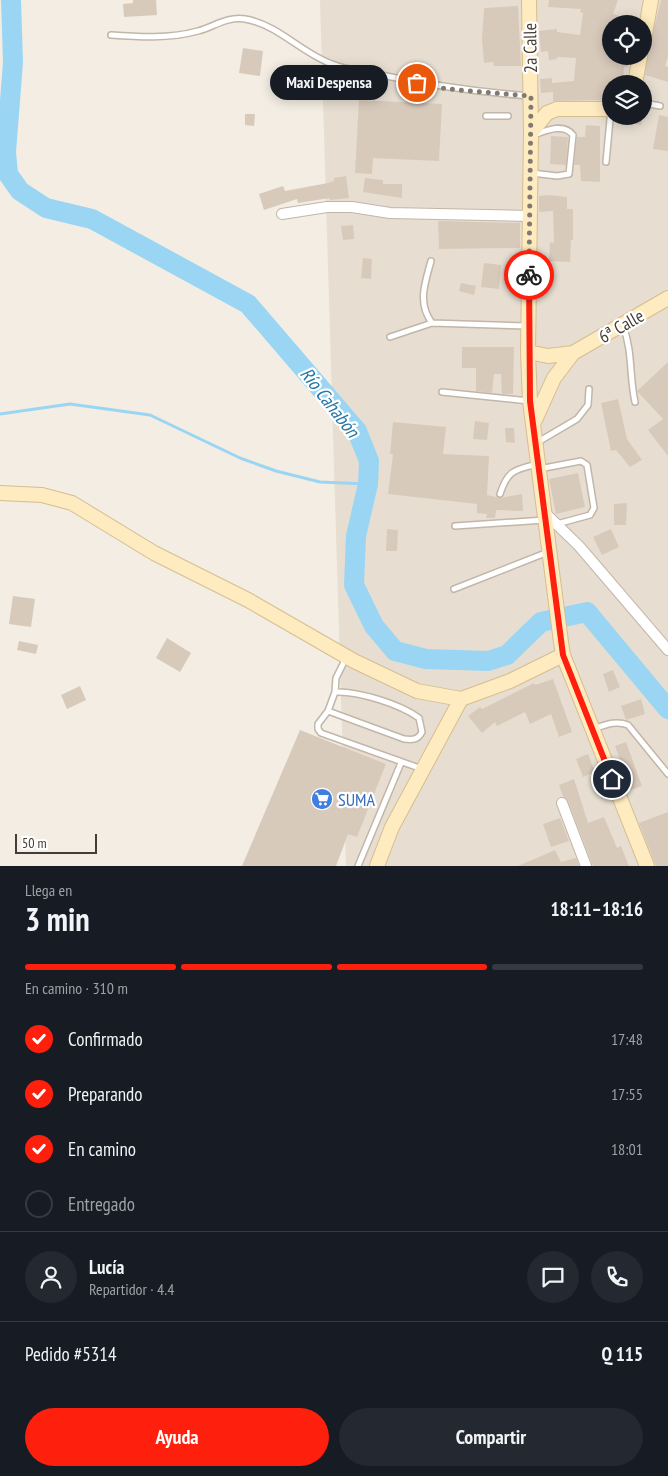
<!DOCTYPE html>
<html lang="es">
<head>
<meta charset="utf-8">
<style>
	:root { --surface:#171b24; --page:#242831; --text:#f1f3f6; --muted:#9ea1a6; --line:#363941; --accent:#ff1f0d }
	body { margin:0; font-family:"PT Sans Narrow",sans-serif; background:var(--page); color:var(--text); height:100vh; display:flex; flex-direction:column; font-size:19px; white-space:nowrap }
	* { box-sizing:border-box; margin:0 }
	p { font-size:16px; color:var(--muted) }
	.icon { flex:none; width:28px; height:28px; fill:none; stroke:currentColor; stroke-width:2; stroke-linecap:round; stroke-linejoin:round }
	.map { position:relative; height:866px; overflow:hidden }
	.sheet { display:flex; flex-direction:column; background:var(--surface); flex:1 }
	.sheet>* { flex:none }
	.controls { position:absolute; left:602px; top:15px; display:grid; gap:10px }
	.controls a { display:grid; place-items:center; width:50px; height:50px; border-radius:50%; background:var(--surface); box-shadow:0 2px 12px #0003; font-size:25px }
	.scale { position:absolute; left:15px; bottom:12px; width:82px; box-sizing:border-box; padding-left:5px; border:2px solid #453c33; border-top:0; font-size:14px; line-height:18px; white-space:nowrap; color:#453c33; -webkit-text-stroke:4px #fff; paint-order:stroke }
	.pin { position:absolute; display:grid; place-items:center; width:42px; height:42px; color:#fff; margin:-21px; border:2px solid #fff; border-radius:50%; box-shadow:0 1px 5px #0007 }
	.courier { position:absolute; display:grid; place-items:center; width:50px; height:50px; margin:-25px; border:4px solid #ff1f0d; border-radius:50%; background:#fff; color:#222; box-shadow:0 1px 6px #0007 }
	.bubble { position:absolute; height:35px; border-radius:18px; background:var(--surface); box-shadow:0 2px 12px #0003; font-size:16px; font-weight:800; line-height:35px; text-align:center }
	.head em { font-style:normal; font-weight:800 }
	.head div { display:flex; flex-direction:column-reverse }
	.head { display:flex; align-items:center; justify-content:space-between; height:85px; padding:0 25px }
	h1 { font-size:32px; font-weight:800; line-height:38px }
	.bar { display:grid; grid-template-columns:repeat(4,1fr); gap:8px 5px; align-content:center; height:60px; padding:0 25px }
	.bar i { height:6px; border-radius:4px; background:var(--line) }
	.bar .current { background:var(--accent) }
	.bar p { grid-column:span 4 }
	.line { display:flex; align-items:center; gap:12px; padding:0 25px; border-top:1px solid var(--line) }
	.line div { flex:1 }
	.round { display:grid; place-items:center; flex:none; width:52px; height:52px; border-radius:26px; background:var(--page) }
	ol { padding:0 25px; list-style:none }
	li { display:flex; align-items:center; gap:15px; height:55px }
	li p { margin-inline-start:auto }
	li .icon { padding:5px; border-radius:50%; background:var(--accent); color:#fff; stroke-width:4 }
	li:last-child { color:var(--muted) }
	li i { width:28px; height:28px; border:2px solid var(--line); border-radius:50% }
	.primary-button { display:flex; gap:10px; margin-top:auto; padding:10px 25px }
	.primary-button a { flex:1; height:58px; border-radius:30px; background:var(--accent); color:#fff; font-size:20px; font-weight:800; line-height:58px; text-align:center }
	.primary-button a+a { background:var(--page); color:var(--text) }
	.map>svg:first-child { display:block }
	.residential { fill:#e7ded1; fill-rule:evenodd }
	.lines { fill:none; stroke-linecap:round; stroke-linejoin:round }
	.stream { stroke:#9ad6f4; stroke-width:3 }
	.river { stroke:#9ad6f4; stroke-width:20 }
	.building { fill:#d8cabb }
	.lane-casing { stroke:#c1b6a8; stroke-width:8 }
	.street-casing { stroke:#c1b6a8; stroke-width:12 }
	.secondary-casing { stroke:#d5be8f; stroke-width:16 }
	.lane { stroke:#fff; stroke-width:5 }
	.street { stroke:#fff; stroke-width:10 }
	.secondary { stroke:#ffebc0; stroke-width:14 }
	.done { stroke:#827a71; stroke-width:5; stroke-dasharray:0 9 }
	.route { stroke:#ff1f0d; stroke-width:6 }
	.labels { text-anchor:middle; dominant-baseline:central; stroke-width:4.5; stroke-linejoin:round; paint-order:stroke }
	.street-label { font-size:18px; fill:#453c33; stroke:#fff }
	.shop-label { font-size:18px; fill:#366cbe; stroke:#fff; text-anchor:start }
	.water-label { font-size:19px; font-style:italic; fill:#2578a6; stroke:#fff }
</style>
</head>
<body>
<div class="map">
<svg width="668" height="866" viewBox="0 0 668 866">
	<rect width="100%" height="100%" fill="#f3ede3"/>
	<path class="residential" d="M 320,0 L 668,0 L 668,866 L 346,866 ZM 611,24 L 644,24 L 644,56 L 611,56 ZM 611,84 L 644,84 L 644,116 L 611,116 Z"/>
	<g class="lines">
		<path class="stream" d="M 0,414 L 70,404 L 150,415 L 240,458 L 276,471 L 320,482 L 368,484"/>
		<path class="river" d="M 11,0 L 13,62 L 6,152 L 8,174 L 20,191 L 46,208 L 92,219 L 248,304 L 357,431 L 369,461 L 368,484 L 356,536 L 354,585 L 374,626 L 395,651 L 426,659 L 488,661 L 507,655 L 541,622 L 587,612 L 668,709"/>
	</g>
	<path class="building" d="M 133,0 L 156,0 L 157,15 L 124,17 L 123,4 L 133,3 Z
		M 549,0 L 618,0 L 613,14 L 638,21 L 637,24 L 611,24 L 611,56 L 630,56 L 627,67 L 624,67 L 623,84 L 611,84 L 611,87 L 607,87 L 606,100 L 553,101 L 553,92 L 541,93 L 540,79 L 552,78 L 552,83 L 574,81 L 576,58 L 557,57 L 557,59 L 549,60 L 548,51 L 541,52 L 539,31 L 557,29 L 557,32 L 580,35 L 583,13 L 580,12 L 581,9 L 548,7 Z
		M 661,0 L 668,0 L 668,56 L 665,66 L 668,67 L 668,82 L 645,75 L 648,52 Z
		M 518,6 L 521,66 L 494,66 L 493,62 L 484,63 L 482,39 L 484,8 Z
		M 243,48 L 263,51 L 260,76 L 239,73 Z
		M 359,100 L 442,104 L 439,161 L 373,158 L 372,174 L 355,173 Z
		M 245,114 L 255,114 L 254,126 L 245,125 Z
		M 659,115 L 668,117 L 668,151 L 653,149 Z
		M 617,116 L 643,116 L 641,125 L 617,120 Z
		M 586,125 L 600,126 L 600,182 L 581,181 L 580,165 L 574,165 L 577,137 L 585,137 Z
		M 551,136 L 568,137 L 566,165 L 550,164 Z
		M 346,176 L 349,198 L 330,200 L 330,198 L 298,203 L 297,199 L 264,210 L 259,194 L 283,186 L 285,191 L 328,183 L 334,181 L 334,178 Z
		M 365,178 L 383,180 L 383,184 L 402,184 L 402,198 L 363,192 Z
		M 549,195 L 567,197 L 567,209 L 573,209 L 573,240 L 571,240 L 570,262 L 549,261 L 550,242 L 554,243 L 553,211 L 539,212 L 539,196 Z
		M 438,221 L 520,223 L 520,248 L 439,249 Z
		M 353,225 L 354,239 L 343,240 L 341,226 Z
		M 363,258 L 372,259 L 371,279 L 361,278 Z
		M 484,263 L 501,265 L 499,289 L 481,287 Z
		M 461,283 L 476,286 L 474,295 L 459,291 Z
		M 462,347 L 514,347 L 513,394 L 502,394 L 501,374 L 494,374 L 492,393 L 476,391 L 476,368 L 462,368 Z
		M 668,362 L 668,456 L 648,430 L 663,419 L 637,391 Z
		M 618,399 L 627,439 L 642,460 L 630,467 L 616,450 L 611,451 L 601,403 Z
		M 475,421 L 489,423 L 487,440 L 473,439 Z
		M 393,422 L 446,427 L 443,454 L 489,456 L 487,495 L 500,498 L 522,494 L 523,511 L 496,510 L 495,518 L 486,518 L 487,514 L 477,513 L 477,504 L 388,494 L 393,454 L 390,454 Z
		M 505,428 L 514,428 L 515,443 L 506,442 Z
		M 578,473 L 585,507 L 556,514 L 549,479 Z
		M 627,503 L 626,525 L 614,525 L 614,504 Z
		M 387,529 L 398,530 L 397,551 L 386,551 Z
		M 611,529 L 619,547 L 602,555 L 593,537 Z
		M 13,596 L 35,599 L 31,627 L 9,624 Z
		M 167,638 L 191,653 L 180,672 L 156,658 Z
		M 19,641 L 38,645 L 36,654 L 17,650 Z
		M 613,670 L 620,687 L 609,692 L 603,674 Z
		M 553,679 L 572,732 L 559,737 L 551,714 L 530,724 L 525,712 L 497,726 L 495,722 L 482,733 L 468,716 L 480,707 L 482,709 L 534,683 L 535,685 Z
		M 80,686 L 86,700 L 67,709 L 61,695 Z
		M 641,699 L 645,714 L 626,720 L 621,706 Z
		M 300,730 L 386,764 L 357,837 L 348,834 L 336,866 L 242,866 Z
		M 626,742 L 642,786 L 631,790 L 615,746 Z
		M 588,754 L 595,772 L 583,777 L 576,759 Z
		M 574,779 L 588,823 L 604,817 L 617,848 L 621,846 L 629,866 L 593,866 L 568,801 L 563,796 L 559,785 Z
		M 668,812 L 668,866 L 656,866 L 639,823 Z
		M 560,818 L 569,841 L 551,847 L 543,824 Z
		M 555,850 L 561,862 L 576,858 L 579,866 L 518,866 Z"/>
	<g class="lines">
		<g class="lane-casing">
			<path id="lane" d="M 111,35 C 139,37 169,39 198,31 C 213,27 228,16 245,19 C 279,25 301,53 332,64 C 346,70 362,71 376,74 C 428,85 478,92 530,96
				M 644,103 L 660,106
				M 486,116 L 508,116
				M 606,162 L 611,109
				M 532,173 L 557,176 L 569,174 L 573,135 C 564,123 547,130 534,135
				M 431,261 C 425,283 417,303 432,323 L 527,326
				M 623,326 C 633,352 629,375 635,402
				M 390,337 L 432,323
				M 442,392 L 529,401
				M 538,442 L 577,419 L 588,405 L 589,389
				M 539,469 L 581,461 L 587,465 L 594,508 L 590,515 L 557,524
				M 500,494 C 508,470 514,470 537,464
				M 455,526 L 545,520
				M 454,589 L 548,552
				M 346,658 L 336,678 L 335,692 L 328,711 L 318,724 L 318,729 L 321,733 L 422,769
				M 328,711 L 404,739 C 413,740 418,740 422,732 L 419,718 C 400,704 358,691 335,692
				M 593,729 C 605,725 616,720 628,725 L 668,774
				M 358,866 L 401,763"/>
		</g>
		<g class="street-casing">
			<path id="street" d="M 282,214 L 327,207 L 352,207 L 390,213 L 529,216
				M 544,512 L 579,546 L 668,650
				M 562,803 L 586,866"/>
		</g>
		<g class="secondary-casing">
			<path id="secondary" d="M 529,0 L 531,133 L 528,352 L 530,401 L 561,642 L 563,655 L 647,866
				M 644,39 L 651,0
				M 635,84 L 640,56
				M 531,133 L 547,113 L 557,109 L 611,109
				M 528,352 L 548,356 L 573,353
				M 534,422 L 554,378 L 573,353 L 668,298
				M 0,493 L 42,495 L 72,503 L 154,553 L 248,600 L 354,661 L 417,691 L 461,699 L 510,681 L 563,655
				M 377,866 L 392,827 L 461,699"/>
		</g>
		<use href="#lane" class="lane"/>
		<use href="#street" class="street"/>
		<use href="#secondary" class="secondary"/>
	</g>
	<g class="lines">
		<path class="done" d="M 417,83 L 448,89 L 531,96 L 529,275"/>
		<path class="route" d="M 529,275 L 530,401 L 563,655 L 612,779"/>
	</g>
	<defs>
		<g id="supermarket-disc" transform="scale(1.125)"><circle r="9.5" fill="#3f7fe0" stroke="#fff"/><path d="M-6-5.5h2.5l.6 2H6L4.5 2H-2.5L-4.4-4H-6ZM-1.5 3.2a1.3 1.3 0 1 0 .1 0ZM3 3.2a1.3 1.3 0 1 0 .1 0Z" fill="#fff"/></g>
	</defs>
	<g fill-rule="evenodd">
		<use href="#supermarket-disc" x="322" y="799"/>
	</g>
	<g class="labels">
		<g class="street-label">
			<text transform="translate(530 48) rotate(-91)">2a Calle</text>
			<text transform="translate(621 326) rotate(-30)">6ª Calle</text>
		</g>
		<g class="shop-label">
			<text x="338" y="799">SUMA</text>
		</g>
		<g class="water-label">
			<text transform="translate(330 402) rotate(52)">Río Cahabón</text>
		</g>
	</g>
</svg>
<div class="controls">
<a><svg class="icon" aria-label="locate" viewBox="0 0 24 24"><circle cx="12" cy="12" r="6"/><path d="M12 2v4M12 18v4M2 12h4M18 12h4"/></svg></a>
<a><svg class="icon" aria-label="layers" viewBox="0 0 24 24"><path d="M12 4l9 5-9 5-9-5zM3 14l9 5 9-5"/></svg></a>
</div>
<div class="scale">50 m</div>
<div class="pin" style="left:417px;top:83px;background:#ea580c"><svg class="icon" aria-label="bag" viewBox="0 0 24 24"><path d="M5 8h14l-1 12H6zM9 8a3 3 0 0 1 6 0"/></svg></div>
<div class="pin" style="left:612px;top:779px;background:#1f2937"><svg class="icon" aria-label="home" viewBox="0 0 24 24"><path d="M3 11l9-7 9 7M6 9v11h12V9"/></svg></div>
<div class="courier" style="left:529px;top:275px"><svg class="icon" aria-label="bike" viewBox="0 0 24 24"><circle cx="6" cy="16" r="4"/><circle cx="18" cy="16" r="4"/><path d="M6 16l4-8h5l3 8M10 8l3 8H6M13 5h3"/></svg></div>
<div class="bubble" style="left:270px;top:65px;width:118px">Maxi Despensa</div>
</div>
<section class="sheet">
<div class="head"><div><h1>3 min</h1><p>Llega en</p></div><em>18:11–18:16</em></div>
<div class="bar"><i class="current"></i><i class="current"></i><i class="current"></i><i></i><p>En camino · 310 m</p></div>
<ol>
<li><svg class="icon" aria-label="check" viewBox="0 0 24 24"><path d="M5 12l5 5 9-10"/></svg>Confirmado<p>17:48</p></li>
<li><svg class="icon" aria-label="check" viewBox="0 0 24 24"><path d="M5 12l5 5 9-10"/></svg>Preparando<p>17:55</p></li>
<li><svg class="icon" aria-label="check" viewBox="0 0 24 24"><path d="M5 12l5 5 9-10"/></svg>En camino<p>18:01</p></li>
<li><i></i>Entregado</li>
</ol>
<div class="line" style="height:90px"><a class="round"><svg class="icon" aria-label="person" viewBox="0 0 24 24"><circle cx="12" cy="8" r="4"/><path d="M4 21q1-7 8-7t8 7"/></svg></a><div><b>Lucía</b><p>Repartidor · 4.4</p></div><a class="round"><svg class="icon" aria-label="chat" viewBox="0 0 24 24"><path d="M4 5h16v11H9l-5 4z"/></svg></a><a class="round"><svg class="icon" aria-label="phone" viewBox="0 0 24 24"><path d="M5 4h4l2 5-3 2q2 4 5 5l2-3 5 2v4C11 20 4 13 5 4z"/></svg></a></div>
<div class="line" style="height:65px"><div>Pedido #5314</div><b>Q 115</b></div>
<div class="primary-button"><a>Ayuda</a><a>Compartir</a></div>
</section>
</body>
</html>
